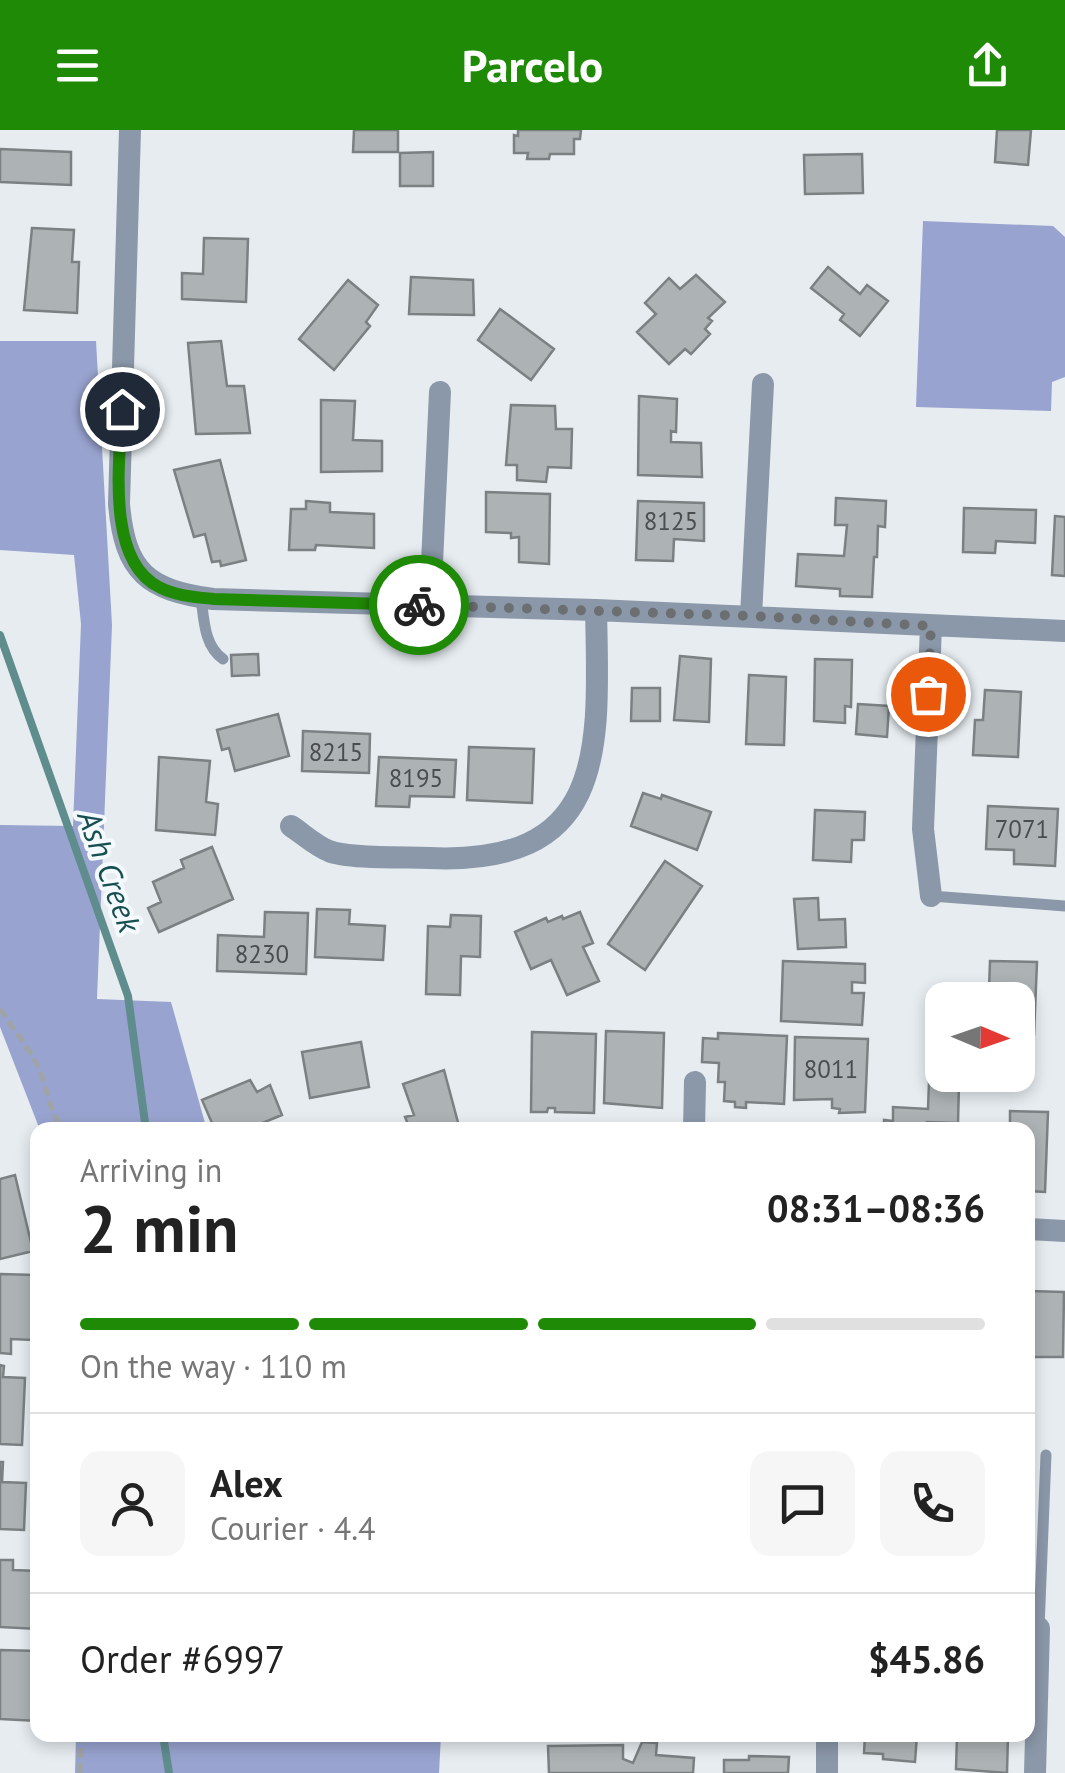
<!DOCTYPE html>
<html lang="en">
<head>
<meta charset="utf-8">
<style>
	:root { --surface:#fff; --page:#f6f6f6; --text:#222; --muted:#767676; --line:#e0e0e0; --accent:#1f8a05 }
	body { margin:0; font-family:"PT Sans",sans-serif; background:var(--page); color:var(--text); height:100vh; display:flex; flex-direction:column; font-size:38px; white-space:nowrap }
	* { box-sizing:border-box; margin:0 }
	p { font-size:32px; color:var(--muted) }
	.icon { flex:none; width:55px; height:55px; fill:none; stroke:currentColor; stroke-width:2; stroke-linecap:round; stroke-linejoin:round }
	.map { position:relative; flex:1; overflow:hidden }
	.sheet { position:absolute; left:30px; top:992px; width:1005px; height:620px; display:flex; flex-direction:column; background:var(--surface); border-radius:20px; box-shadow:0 5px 15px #0003 }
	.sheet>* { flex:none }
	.needle { width:65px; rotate:92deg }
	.controls { position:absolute; left:925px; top:852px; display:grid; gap:20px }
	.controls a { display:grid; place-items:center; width:110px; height:110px; border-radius:20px; background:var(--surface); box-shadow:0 5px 15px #0003; font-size:50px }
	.pin { position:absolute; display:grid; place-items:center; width:85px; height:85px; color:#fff; margin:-42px; border:5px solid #fff; border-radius:50%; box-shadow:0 2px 10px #0007 }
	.courier { position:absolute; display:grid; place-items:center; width:100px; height:100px; margin:-50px; border:8px solid #1f8a05; border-radius:50%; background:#fff; color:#222; box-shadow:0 2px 12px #0007 }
	.headline em { font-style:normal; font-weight:600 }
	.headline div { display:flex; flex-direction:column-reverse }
	.headline { display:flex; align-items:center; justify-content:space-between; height:170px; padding:0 50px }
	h1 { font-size:65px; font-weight:600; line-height:75px }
	.bar { display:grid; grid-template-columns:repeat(4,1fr); gap:15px 10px; align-content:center; height:120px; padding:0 50px }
	.bar i { height:12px; border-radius:8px; background:var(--line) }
	.bar .active { background:var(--accent) }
	.bar p { grid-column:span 4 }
	.line { display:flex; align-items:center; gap:25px; padding:0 50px; border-top:2px solid var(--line) }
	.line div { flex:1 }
	.round { display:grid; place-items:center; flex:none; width:105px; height:105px; border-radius:20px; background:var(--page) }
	header { display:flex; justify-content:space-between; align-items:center; height:130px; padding:0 50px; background:var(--accent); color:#fff; font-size:45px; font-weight:600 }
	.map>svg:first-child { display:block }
	.forest { fill:#98a3cf }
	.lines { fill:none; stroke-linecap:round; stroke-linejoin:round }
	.stream { stroke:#5f8c8d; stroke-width:8 }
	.building { fill:#adb3b5; stroke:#7b8183; stroke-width:2.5 }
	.path { stroke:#9fa4a7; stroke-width:5; stroke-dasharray:10 5; stroke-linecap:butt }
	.service { stroke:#8b98a9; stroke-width:11 }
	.minor { stroke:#8b98a9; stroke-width:22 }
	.done { stroke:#6b6f71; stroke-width:10; stroke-dasharray:0 18 }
	.route { stroke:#1f8a05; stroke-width:12 }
	.labels { text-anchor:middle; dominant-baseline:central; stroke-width:8; stroke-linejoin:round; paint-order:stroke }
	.number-label { font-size:25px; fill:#4a4d4e }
	.water-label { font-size:32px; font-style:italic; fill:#174f51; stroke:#f4f9fd }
</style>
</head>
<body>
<header><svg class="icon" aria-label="menu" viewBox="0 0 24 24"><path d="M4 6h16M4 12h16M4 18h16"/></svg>Parcelo<svg class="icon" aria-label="share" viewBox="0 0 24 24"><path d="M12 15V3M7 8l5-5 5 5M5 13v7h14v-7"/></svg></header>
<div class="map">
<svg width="1065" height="1643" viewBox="0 0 1065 1643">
	<rect width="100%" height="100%" fill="#e6ecf0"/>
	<path class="forest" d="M 923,91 L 1053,96 L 1065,107 L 1065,247 L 1052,252 L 1051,281 L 916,277 Z
		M 0,211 L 96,211 L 112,495 L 97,869 L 171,872 L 207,1000 L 40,1000 L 0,897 L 0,695 L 73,696 L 81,494 L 74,425 L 0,420 Z
		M 76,1605 L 441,1605 L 439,1643 L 75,1643 Z"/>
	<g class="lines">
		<path class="stream" d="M 0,505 L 128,866 L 146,1000
			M 163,1605 L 169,1643"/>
	</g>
	<path class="building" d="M 354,0 L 398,0 L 398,22 L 353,22 Z
		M 518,0 L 581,0 L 580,9 L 574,9 L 574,24 L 550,24 L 549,29 L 527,29 L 528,23 L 514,23 L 514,5 L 518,6 Z
		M 997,0 L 1031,0 L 1028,35 L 995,32 Z
		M 0,19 L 71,22 L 71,55 L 0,52 Z
		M 433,22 L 433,56 L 400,56 L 400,23 Z
		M 862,24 L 863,63 L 805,64 L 804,25 Z
		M 32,98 L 74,100 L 72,132 L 79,132 L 77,183 L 24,180 Z
		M 204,108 L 248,109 L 246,172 L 182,169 L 182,143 L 203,144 Z
		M 828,137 L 860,164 L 867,155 L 888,171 L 860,206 L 840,190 L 844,184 L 811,158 Z
		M 696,145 L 725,172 L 708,188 L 712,191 L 705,199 L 710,204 L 691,224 L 685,219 L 669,234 L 637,202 L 656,184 L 645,173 L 669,148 L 680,159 Z
		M 411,147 L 473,150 L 474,185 L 409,184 Z
		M 348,150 L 378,175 L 366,192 L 370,196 L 334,240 L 299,209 Z
		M 500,179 L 554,219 L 531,250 L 478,210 Z
		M 221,211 L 227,256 L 244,256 L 250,303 L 196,304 L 188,213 Z
		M 639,266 L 677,269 L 676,302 L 671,301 L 671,312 L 701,313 L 702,347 L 638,345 Z
		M 321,270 L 355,271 L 353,310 L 382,311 L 382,341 L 321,342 Z
		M 511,275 L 555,276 L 556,299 L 572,299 L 571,338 L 548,337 L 546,352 L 517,350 L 517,335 L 506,335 Z
		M 220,330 L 246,430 L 221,436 L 220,431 L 212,432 L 205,404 L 194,407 L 174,340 Z
		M 486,362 L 550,364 L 549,434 L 519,432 L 519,407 L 511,408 L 511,403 L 486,402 Z
		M 836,368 L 886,371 L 885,397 L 878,396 L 877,427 L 874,427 L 872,467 L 840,466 L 840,459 L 796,456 L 798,424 L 844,426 L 847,395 L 835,395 Z
		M 306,371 L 330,373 L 330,382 L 374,384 L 374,418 L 316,415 L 315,420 L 289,420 L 291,379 L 306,379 Z
		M 638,371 L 704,373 L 704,411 L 674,409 L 673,431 L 636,430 Z
		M 964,378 L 1036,380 L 1035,413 L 996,411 L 995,423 L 963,422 Z
		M 1055,386 L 1065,387 L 1065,446 L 1052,445 Z
		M 258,524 L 259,545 L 232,546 L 231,525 Z
		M 680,526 L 711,529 L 709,592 L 674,590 Z
		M 815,529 L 852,530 L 851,577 L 845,576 L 845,593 L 814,591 Z
		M 749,545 L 786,547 L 784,615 L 746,614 Z
		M 632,558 L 660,558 L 660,591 L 631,591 Z
		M 985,560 L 1021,562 L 1018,627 L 973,625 L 975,590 L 983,590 Z
		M 858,574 L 889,576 L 887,607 L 856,604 Z
		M 278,584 L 289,626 L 235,641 L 229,618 L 222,620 L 217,600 Z
		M 303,601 L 370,604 L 369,643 L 302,641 Z
		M 469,617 L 534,619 L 532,673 L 467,670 Z
		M 159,627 L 210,631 L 206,672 L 218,674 L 215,705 L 156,700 Z
		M 379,627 L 456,630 L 454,667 L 410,666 L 409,677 L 376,676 Z
		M 643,663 L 661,669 L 662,665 L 711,682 L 697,720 L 631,696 Z
		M 988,676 L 1058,679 L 1055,736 L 1014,734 L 1014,720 L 986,719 Z
		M 815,680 L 865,682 L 864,710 L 852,710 L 851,732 L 813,730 Z
		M 212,717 L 233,769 L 159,802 L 148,778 L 161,772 L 153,752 L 184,738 L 181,730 Z
		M 665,731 L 702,756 L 645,840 L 608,814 Z
		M 818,768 L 819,790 L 845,789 L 846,817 L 798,819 L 794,769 Z
		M 317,779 L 350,780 L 349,794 L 385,796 L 383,830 L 315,827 Z
		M 265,782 L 308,783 L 306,844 L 217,841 L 218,805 L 264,807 Z
		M 580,782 L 593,813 L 583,817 L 599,851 L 567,865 L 551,830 L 531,839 L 515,802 L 546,788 L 548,792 L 562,786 L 563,789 Z
		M 451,785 L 481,786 L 480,827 L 461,826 L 460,865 L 426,864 L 428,796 L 450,797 Z
		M 783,831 L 865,834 L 865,853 L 852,852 L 852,863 L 864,863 L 862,895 L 781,891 Z
		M 990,831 L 1037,832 L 1034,905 L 1018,905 L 1018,870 L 969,870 L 969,859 L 989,859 Z
		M 606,901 L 664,903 L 662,978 L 604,973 Z
		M 532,902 L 596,904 L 594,983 L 555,982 L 555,978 L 548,978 L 547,982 L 531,982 Z
		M 718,903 L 787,906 L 784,974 L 746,972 L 746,978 L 735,977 L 735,972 L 724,971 L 725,952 L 718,952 L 719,933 L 702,932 L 703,908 L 718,909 Z
		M 795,907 L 868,909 L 865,982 L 839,983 L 840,979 L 832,978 L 832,969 L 794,970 Z
		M 361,912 L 369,957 L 310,968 L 302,922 Z
		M 444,940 L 460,1000 L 406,1000 L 410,999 L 405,987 L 414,985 L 403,954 Z
		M 250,950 L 257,962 L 270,955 L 282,985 L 245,1000 L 215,1000 L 202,970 Z
		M 929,952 L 959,953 L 958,993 L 927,992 L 927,1000 L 884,1000 L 884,990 L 893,991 L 893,977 L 928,979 Z
		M 1010,981 L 1048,982 L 1045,1062 L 1028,1061 L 1028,1000 L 984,1000 L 984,994 L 1010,995 Z
		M 15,1045 L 33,1121 L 0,1129 L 0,1049 Z
		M 0,1144 L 35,1145 L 33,1210 L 11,1209 L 11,1224 L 0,1223 Z
		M 1028,1161 L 1064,1162 L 1063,1227 L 1028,1227 Z
		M 0,1235 L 4,1236 L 3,1247 L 25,1248 L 22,1315 L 0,1314 Z
		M 0,1332 L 3,1332 L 2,1352 L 26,1353 L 24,1400 L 0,1399 Z
		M 0,1430 L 13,1430 L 13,1440 L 38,1441 L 38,1499 L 0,1497 Z
		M 0,1520 L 38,1521 L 38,1591 L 0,1589 Z
		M 865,1605 L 917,1605 L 915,1632 L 883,1629 L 883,1624 L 864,1623 Z
		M 957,1605 L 1008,1605 L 1007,1643 L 956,1639 Z
		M 642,1612 L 657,1613 L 656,1625 L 694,1628 L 693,1643 L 549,1643 L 548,1616 L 623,1615 L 623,1629 L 633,1633 Z
		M 749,1626 L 789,1627 L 788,1643 L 724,1643 L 724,1630 L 749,1630 Z"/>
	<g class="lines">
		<path class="path" d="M 0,879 C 12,897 26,914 36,933 C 48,955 47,979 63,999 L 71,1000
			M 80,1643 L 81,1605"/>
		<path class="service" d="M 201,468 C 204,489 204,516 223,529
			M 931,766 L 1065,776
			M 1039,1498 L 1046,1325"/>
		<path class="minor" d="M 130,0 L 119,374 C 125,443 148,460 213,469 L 596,480 L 1065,501
			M 430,475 L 440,262
			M 751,486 L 763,254
			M 291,696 C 303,704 316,716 329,721 C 348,729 406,727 429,728 C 608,736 599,619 596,480
			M 931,766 L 923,699 L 931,496
			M 694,1000 L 695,952
			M 1028,1099 L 1065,1101
			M 827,1605 L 827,1643
			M 1035,1643 L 1039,1498"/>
	</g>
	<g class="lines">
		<path class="done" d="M 419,475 L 751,486 L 931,496 L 928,564"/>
		<path class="route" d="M 122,279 C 120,328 105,430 159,457 C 176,466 195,467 214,469 L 419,475"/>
	</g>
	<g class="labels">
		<g class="number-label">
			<text x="671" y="391">8125</text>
			<text x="336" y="622">8215</text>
			<text x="416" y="648">8195</text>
			<text x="1022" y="699">7071</text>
			<text x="262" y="824">8230</text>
			<text x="831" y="939">8011</text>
		</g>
		<g class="water-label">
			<text transform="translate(110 741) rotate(70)">Ash Creek</text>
		</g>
	</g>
</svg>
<div class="controls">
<a><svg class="needle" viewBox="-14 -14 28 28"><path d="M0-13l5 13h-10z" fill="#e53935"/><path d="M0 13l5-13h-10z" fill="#767676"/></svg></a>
</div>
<div class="pin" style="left:928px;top:564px;background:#ea580c"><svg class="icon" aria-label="bag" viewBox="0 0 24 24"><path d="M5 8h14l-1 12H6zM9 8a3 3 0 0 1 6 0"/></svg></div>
<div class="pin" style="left:122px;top:279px;background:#1f2937"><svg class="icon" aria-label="home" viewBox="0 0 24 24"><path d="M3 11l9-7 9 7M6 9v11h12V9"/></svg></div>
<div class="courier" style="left:419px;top:475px"><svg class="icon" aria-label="bike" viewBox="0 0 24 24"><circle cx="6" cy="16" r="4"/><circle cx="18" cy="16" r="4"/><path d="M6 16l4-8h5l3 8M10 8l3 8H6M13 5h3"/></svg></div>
<section class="sheet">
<div class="headline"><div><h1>2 min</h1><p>Arriving in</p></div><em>08:31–08:36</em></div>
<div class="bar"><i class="active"></i><i class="active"></i><i class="active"></i><i></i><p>On the way · 110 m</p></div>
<div class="line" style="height:180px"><a class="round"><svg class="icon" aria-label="person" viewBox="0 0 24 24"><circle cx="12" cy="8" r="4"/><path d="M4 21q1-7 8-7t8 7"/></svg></a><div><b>Alex</b><p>Courier · 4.4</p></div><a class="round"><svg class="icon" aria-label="chat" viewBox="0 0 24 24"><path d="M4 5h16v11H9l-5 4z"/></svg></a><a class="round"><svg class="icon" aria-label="phone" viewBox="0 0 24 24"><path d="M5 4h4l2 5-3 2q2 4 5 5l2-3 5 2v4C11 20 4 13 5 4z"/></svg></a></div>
<div class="line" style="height:130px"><div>Order #6997</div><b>$45.86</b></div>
</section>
</div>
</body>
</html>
